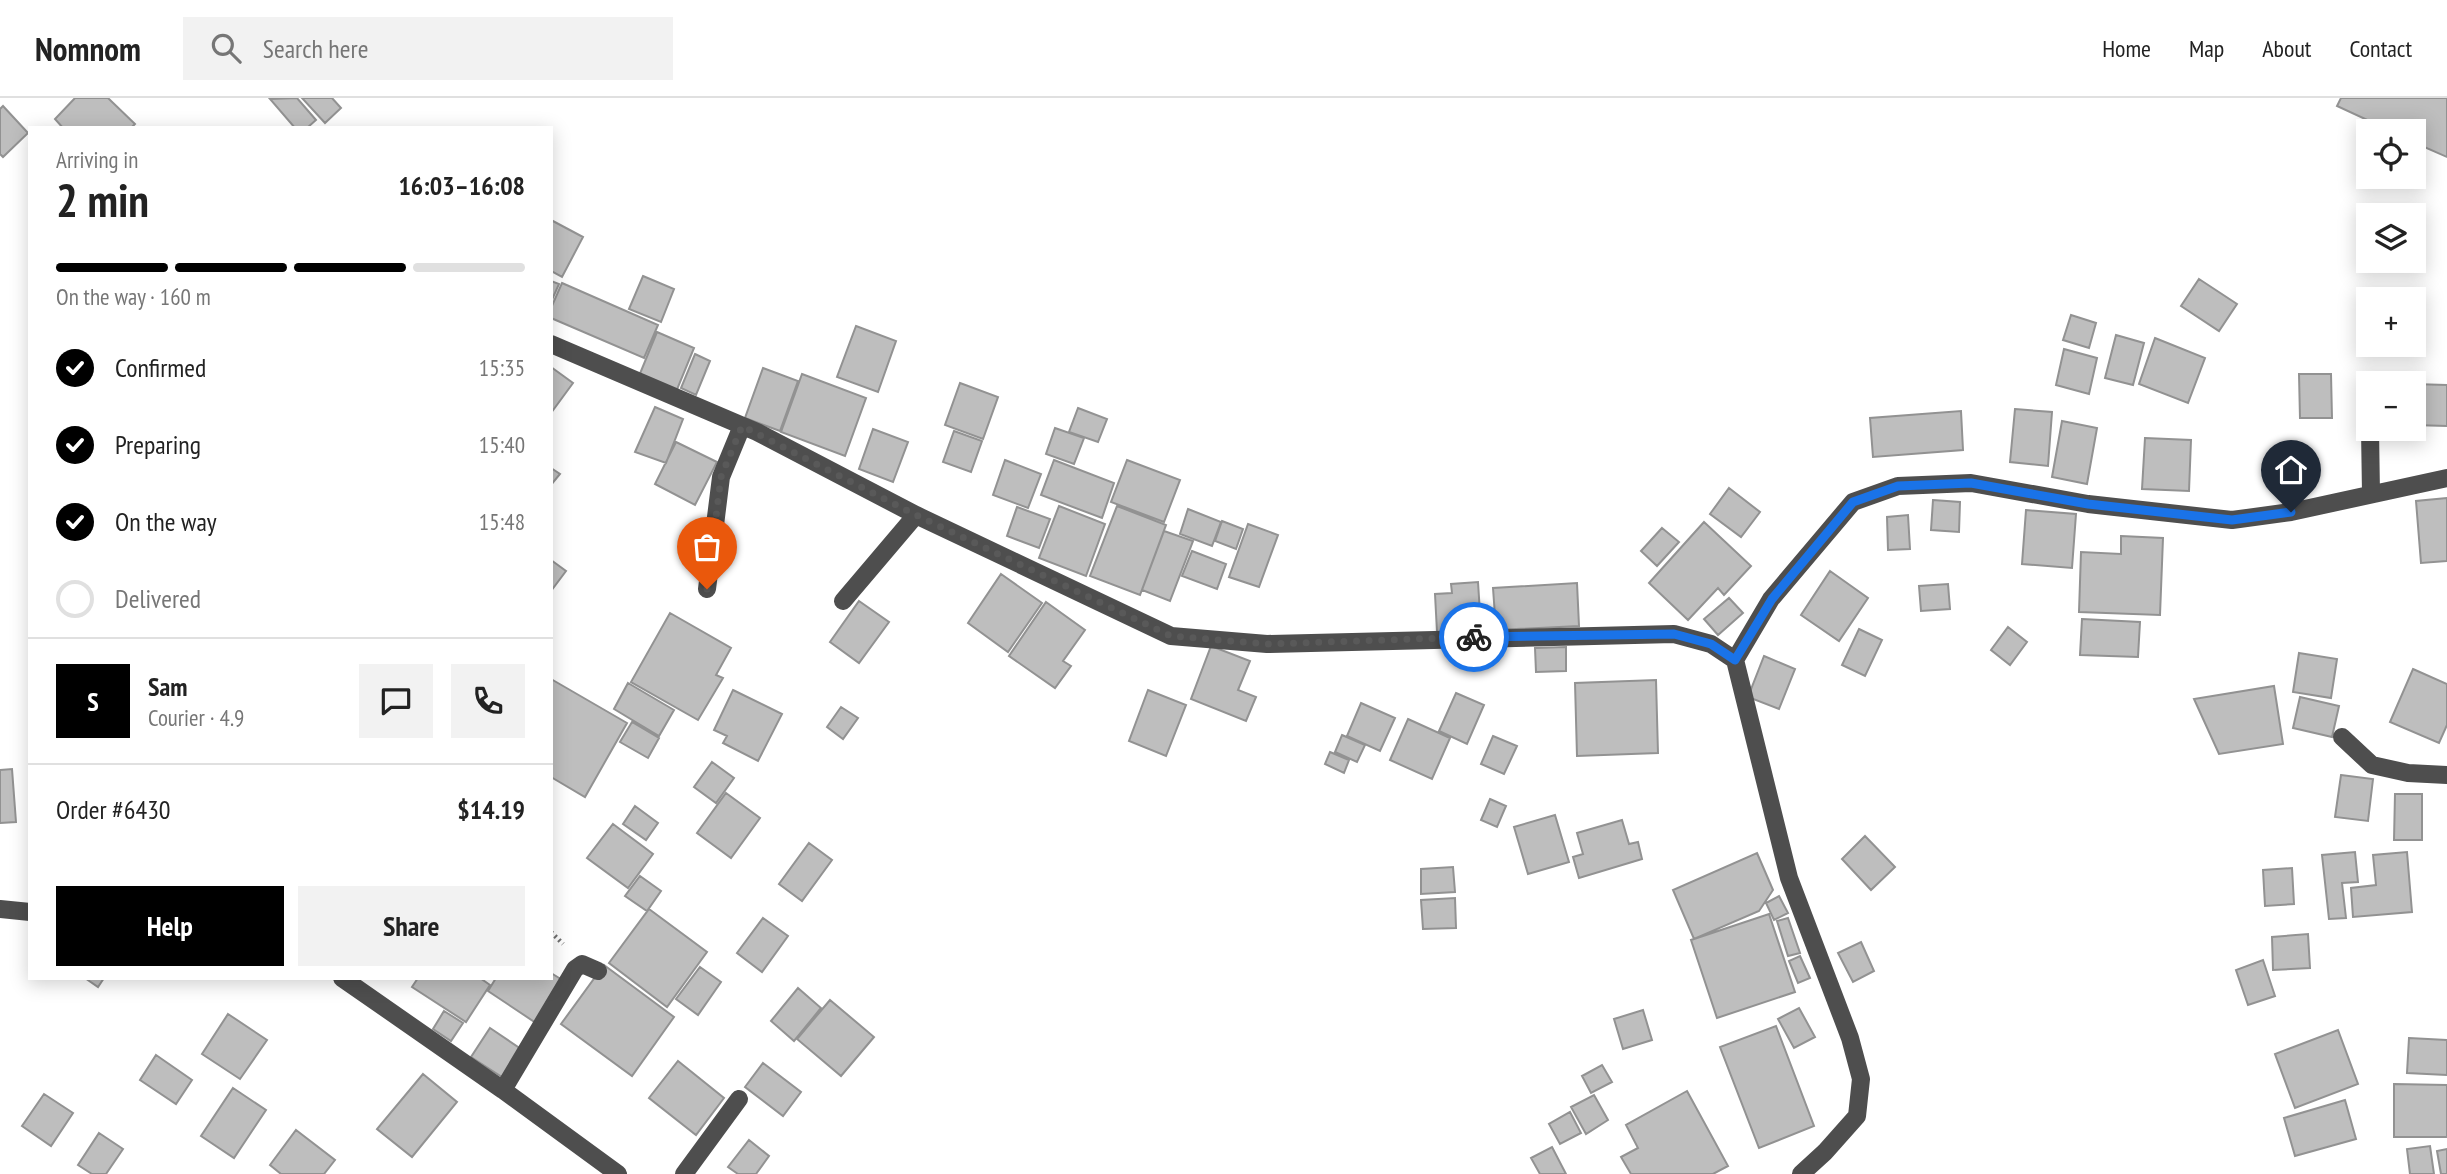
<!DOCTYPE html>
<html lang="en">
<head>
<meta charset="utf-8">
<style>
	:root { --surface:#fff; --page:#f2f2f2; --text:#222; --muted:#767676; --line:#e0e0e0; --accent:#000 }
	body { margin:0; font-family:"PT Sans Narrow",sans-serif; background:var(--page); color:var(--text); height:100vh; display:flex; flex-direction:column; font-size:26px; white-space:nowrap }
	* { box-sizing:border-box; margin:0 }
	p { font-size:23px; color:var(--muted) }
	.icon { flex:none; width:38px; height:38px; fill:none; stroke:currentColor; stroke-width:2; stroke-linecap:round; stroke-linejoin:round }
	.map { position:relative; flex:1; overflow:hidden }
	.details { position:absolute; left:28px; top:28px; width:525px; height:854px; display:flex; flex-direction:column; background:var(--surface); border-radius:0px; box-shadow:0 4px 18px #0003 }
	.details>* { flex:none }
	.controls { position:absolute; left:2356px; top:21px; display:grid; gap:14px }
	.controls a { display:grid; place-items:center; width:70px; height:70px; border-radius:0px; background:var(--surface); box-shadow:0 4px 18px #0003; font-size:35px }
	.pin { position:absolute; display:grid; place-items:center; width:60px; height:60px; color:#fff; margin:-72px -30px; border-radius:50% 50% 50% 0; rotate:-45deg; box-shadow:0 0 7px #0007 }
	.pin .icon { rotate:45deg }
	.courier { position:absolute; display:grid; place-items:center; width:70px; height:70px; margin:-35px; border:5px solid #1a73e8; border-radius:50%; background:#fff; color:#222; box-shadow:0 2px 9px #0007 }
	.overview em { font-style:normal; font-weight:700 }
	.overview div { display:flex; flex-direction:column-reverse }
	.overview { display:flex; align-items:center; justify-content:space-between; height:119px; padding:0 28px }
	h1 { font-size:46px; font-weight:700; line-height:52px }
	.bar { display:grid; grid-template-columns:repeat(4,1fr); gap:10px 7px; align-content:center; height:84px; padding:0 28px }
	.bar i { height:9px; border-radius:5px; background:var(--line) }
	.bar .on { background:var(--accent) }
	.bar p { grid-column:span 4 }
	.line { display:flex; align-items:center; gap:18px; padding:0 28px; border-top:2px solid var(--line) }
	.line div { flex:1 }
	.round { display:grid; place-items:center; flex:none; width:74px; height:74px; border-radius:0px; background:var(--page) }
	ol { padding:0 28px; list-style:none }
	li { display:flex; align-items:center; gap:21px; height:77px }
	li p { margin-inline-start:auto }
	li .icon { padding:7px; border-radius:50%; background:var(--accent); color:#fff; stroke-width:4 }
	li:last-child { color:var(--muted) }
	li i { width:38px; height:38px; border:4px solid var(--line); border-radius:50% }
	.button { display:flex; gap:14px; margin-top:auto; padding:14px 28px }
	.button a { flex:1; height:80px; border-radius:0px; background:var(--accent); color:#fff; font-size:28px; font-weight:700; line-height:80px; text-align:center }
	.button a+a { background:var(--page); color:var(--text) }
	header { display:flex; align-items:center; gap:42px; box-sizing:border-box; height:98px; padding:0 35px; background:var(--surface); border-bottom:2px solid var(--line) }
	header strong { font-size:33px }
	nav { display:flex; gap:38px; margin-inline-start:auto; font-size:24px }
	.search { width:490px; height:63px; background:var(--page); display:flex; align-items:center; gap:18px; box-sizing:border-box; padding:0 24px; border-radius:0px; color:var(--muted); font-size:26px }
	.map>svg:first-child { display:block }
	.building { fill:#bebebe; stroke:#929292; stroke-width:2 }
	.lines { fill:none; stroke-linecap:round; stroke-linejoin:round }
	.path { stroke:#707070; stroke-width:4.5; stroke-dasharray:2 3.5; stroke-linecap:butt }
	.minor { stroke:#4e4e4e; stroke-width:18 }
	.done { stroke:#595959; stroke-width:7; stroke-dasharray:0 12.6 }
	.route { stroke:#1a73e8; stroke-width:9 }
</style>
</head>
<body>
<header>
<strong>Nomnom</strong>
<div class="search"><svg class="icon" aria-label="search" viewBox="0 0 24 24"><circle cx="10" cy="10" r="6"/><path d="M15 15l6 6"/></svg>Search here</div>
<nav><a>Home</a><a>Map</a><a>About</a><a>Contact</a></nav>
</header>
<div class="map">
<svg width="2447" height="1076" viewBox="0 0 2447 1076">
	<rect width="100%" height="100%" fill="#fff"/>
	<path class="building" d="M 75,0 L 108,0 L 135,26 L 131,30 L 63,30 L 55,21 Z
		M 297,0 L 316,22 L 307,30 L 295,30 L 270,1 Z
		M 302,0 L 332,0 L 341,10 L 325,25 Z
		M 2341,0 L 2447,0 L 2447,59 L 2413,44 L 2413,33 L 2391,33 L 2337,8 Z
		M 3,8 L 28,35 L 3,59 L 0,56 L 0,11 Z
		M 551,122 L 583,139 L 562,179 L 551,173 Z
		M 643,178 L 674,191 L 661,224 L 629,211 Z
		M 2199,181 L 2237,206 L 2219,233 L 2181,208 Z
		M 551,183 L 559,186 L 551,204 Z
		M 562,185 L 658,227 L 644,260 L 551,220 L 551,210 Z
		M 2071,217 L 2096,225 L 2089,250 L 2063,242 Z
		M 856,228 L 896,243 L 878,294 L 837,279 Z
		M 657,234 L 694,250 L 676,294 L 639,278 Z
		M 2116,237 L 2144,245 L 2133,287 L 2105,280 Z
		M 2155,240 L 2205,260 L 2188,305 L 2139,286 Z
		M 2064,251 L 2097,260 L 2089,296 L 2056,287 Z
		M 695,256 L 710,263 L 696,297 L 681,290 Z
		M 551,269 L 573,285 L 551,315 Z
		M 763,270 L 798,283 L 780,333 L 745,320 Z
		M 802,276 L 866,300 L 845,358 L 781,334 Z
		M 2299,276 L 2331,276 L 2332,320 L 2300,320 Z
		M 960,285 L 998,299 L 983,341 L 945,327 Z
		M 2413,286 L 2447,287 L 2447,328 L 2413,327 Z
		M 655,309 L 683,321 L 666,365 L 635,354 Z
		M 1078,310 L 1107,321 L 1098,344 L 1069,334 Z
		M 2015,311 L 2052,314 L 2048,368 L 2010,364 Z
		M 1961,313 L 1963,352 L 1873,359 L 1870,320 Z
		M 2062,323 L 2097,330 L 2087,386 L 2052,379 Z
		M 1055,330 L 1084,340 L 1074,366 L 1046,356 Z
		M 873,331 L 908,344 L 893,384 L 859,371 Z
		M 954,333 L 982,343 L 971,374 L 943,364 Z
		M 2145,340 L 2191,342 L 2189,393 L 2142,391 Z
		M 676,344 L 717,364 L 695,407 L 655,386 Z
		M 1005,362 L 1041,376 L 1028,410 L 993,397 Z
		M 1054,362 L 1114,385 L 1102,420 L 1041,397 Z
		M 1127,362 L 1180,382 L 1164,424 L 1111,404 Z
		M 551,370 L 560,376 L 551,387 Z
		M 1729,390 L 1760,414 L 1741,439 L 1710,416 Z
		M 2447,400 L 2447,463 L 2421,465 L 2416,403 Z
		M 1933,402 L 1960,404 L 1959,434 L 1931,432 Z
		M 1059,408 L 1105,426 L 1086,478 L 1039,460 Z
		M 1117,408 L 1166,427 L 1140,497 L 1090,478 Z
		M 1017,409 L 1050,421 L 1039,450 L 1007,438 Z
		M 1188,411 L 1221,424 L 1212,448 L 1180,436 Z
		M 2026,412 L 2076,416 L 2072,470 L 2022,466 Z
		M 1908,417 L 1910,451 L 1888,452 L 1887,419 Z
		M 1222,423 L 1243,431 L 1236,451 L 1215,443 Z
		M 1704,424 L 1751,468 L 1724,497 L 1718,490 L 1688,522 L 1649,485 Z
		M 1248,426 L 1278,437 L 1259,489 L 1229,479 Z
		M 1662,430 L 1679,444 L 1657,468 L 1641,453 Z
		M 1164,433 L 1193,443 L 1170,503 L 1142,492 Z
		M 2121,438 L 2163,440 L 2160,517 L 2079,514 L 2081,454 L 2121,456 Z
		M 1192,453 L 1226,466 L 1217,491 L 1182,478 Z
		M 551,462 L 566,473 L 551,493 Z
		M 1830,473 L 1868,500 L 1839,543 L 1801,517 Z
		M 1001,476 L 1042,505 L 1008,554 L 968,525 Z
		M 1478,484 L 1481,531 L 1437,534 L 1435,496 L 1452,495 L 1451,486 Z
		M 1577,485 L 1579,528 L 1496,532 L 1493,490 Z
		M 1948,486 L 1950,511 L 1921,513 L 1919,488 Z
		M 1729,500 L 1743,515 L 1718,537 L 1704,521 Z
		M 859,503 L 889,524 L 859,565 L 830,544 Z
		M 1046,504 L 1085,532 L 1063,563 L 1071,568 L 1055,590 L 1009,558 Z
		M 670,515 L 731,550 L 716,577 L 723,580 L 698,622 L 631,584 Z
		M 2082,521 L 2140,524 L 2138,559 L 2080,557 Z
		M 2008,529 L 2027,544 L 2010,567 L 1991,552 Z
		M 1859,531 L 1882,542 L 1865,578 L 1842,567 Z
		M 1211,548 L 1250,563 L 1238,592 L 1256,599 L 1246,623 L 1191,601 Z
		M 1566,549 L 1566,573 L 1536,574 L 1535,550 Z
		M 2299,555 L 2337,561 L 2331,600 L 2293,594 Z
		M 1764,558 L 1795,571 L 1779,611 L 1748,599 Z
		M 2413,571 L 2447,586 L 2447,627 L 2439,645 L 2390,624 Z
		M 551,581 L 627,625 L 585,699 L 551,679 Z
		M 1656,582 L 1658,655 L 1577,658 L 1575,585 Z
		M 628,585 L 674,612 L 659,638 L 614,611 Z
		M 2274,588 L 2283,646 L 2219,656 L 2194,601 Z
		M 733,592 L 782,616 L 758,663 L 723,645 L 727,638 L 714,632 Z
		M 1148,592 L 1186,607 L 1166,658 L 1129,643 Z
		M 1456,595 L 1484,607 L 1467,646 L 1439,633 Z
		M 2300,599 L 2339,608 L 2332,639 L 2293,630 Z
		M 1361,605 L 1395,620 L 1380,653 L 1347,638 Z
		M 841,609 L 858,620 L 843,641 L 827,629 Z
		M 1408,621 L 1450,640 L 1432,681 L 1390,662 Z
		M 632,624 L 659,640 L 648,660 L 620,644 Z
		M 1342,637 L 1365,647 L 1357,664 L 1335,654 Z
		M 1493,638 L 1517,648 L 1504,676 L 1481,666 Z
		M 1330,654 L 1349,662 L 1344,675 L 1325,666 Z
		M 712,664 L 734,680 L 716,705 L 694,689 Z
		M 12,671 L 16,724 L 0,725 L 0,672 Z
		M 2341,677 L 2373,681 L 2368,723 L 2335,719 Z
		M 726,695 L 760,720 L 731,760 L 697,735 Z
		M 2395,696 L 2422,696 L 2422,742 L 2394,742 Z
		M 1490,701 L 1506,708 L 1497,729 L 1481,722 Z
		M 635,708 L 658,725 L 646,742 L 623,726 Z
		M 1555,717 L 1569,764 L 1528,776 L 1514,729 Z
		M 1622,722 L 1629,746 L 1638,744 L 1642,761 L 1579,780 L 1573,759 L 1583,756 L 1577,735 Z
		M 613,726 L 653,756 L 628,790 L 587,760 Z
		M 1865,738 L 1895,769 L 1871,792 L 1842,761 Z
		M 809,745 L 832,762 L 802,803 L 779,786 Z
		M 2355,754 L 2358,784 L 2342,785 L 2346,820 L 2329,821 L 2322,757 Z
		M 2407,754 L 2412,814 L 2353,819 L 2351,790 L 2376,787 L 2373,757 Z
		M 1757,755 L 1773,792 L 1759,813 L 1694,841 L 1673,792 Z
		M 1453,769 L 1455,794 L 1421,796 L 1421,771 Z
		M 2292,770 L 2294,806 L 2265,808 L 2263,772 Z
		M 640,778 L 661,793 L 647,813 L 625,798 Z
		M 1779,798 L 1788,815 L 1774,822 L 1766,805 Z
		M 1455,800 L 1456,830 L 1423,831 L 1421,802 Z
		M 649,811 L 707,854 L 667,909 L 609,865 Z
		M 1769,816 L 1795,894 L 1717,920 L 1691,842 Z
		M 763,820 L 788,838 L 762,874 L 737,855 Z
		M 1788,820 L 1800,855 L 1788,858 L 1777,823 Z
		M 2308,836 L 2310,870 L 2273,872 L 2272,839 Z
		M 1861,844 L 1874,873 L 1853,884 L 1838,855 Z
		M 1800,858 L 1810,880 L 1798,885 L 1789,863 Z
		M 2263,862 L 2275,898 L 2248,907 L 2236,872 Z
		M 604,867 L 674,919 L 632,978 L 561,926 Z
		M 700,869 L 721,884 L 698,917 L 676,901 Z
		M 551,875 L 564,883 L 536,925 L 488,893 L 496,880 L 551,880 Z
		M 85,880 L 104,880 L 98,889 Z
		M 418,880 L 480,880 L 490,887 L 466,924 L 412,889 Z
		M 798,890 L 821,910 L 794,943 L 771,923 Z
		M 830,902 L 874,939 L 841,978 L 797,941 Z
		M 1799,910 L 1815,939 L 1794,950 L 1778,921 Z
		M 1643,912 L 1652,942 L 1623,951 L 1614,921 Z
		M 444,913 L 463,925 L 451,943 L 433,931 Z
		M 228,916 L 267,942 L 240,981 L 202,956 Z
		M 1776,928 L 1814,1028 L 1759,1050 L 1720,949 Z
		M 490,930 L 521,951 L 502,979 L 471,959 Z
		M 2338,932 L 2358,986 L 2295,1010 L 2275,956 Z
		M 2409,940 L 2447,942 L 2447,977 L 2407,975 Z
		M 156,957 L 192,982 L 176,1006 L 140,982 Z
		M 678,963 L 724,1000 L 696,1037 L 649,1000 Z
		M 763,965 L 801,994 L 783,1018 L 745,989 Z
		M 1602,967 L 1612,984 L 1591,995 L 1582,978 Z
		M 423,976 L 457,1004 L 412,1059 L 377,1031 Z
		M 2394,986 L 2447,987 L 2447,1039 L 2394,1039 Z
		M 233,990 L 266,1012 L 234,1060 L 201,1038 Z
		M 1687,993 L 1728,1068 L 1713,1076 L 1631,1076 L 1621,1059 L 1638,1050 L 1626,1027 Z
		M 44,996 L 73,1015 L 51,1048 L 22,1028 Z
		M 1594,997 L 1608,1022 L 1586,1036 L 1571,1009 Z
		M 2345,1002 L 2356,1041 L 2295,1058 L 2284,1020 Z
		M 1570,1014 L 1581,1035 L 1560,1046 L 1549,1026 Z
		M 296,1032 L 335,1062 L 324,1076 L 281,1076 L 270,1067 Z
		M 99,1035 L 123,1051 L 106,1076 L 92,1076 L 78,1067 Z
		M 749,1042 L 769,1058 L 756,1076 L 738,1076 L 728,1069 Z
		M 2430,1048 L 2434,1076 L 2410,1076 L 2407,1051 Z
		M 1552,1049 L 1566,1076 L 1540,1076 L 1531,1060 Z
		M 2447,1051 L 2447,1076 L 2441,1076 L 2437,1053 Z"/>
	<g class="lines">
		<path class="path" d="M 551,834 L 563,846"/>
		<path class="minor" d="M 551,246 L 757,334 L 916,417 L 1171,538 L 1267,546 L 1674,536 L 1711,546 L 1735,562 L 1789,780 L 1850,940 L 1861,981 L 1857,1018 L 1825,1054 L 1801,1076
			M 2370,331 L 2371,396
			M 707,491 L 721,379 L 742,328
			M 843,503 L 916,417
			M 1735,562 L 1771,501 L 1853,404 L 1898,388 L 1971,385 L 2088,406 L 2232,422 L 2291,414 L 2447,380
			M 2342,639 L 2372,667 L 2408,675 L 2447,677
			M 0,811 L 30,814
			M 342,880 L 503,992 L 618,1076
			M 503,992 L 575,871 L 582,866 L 598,873
			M 684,1076 L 739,1001"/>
	</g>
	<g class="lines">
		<path class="done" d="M 707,491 L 721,379 L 742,328 L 916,417 L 1171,538 L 1268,546 L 1474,539"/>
		<path class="route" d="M 1474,539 L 1674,536 L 1711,546 L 1735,562 L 1772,501 L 1853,404 L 1898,388 L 1971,385 L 2088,406 L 2232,422 L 2291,414"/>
	</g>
</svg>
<div class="controls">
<a><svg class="icon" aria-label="locate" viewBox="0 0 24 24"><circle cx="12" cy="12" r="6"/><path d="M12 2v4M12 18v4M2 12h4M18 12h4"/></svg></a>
<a><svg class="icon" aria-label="layers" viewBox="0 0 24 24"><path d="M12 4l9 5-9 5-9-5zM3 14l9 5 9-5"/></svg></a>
<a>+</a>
<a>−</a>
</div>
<div class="pin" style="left:707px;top:491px;background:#ea580c"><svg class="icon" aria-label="bag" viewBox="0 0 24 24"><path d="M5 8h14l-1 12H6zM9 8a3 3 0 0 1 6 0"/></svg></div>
<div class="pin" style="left:2291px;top:414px;background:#1f2937"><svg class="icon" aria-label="home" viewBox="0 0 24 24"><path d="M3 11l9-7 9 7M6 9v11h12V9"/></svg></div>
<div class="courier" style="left:1474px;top:539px"><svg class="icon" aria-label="bike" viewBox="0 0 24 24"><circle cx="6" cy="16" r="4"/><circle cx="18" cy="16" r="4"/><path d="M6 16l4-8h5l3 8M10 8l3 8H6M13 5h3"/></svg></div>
<section class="details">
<div class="overview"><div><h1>2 min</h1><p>Arriving in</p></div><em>16:03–16:08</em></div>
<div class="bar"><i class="on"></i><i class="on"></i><i class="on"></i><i></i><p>On the way · 160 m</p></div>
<ol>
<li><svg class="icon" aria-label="check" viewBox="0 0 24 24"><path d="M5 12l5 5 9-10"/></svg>Confirmed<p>15:35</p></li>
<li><svg class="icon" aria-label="check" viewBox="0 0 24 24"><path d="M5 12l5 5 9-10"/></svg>Preparing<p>15:40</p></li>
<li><svg class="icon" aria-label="check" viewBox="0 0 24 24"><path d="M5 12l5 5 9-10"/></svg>On the way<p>15:48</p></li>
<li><i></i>Delivered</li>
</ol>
<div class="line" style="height:126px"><b class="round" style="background:var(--accent);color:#fff">S</b><div><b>Sam</b><p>Courier · 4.9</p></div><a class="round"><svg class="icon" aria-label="chat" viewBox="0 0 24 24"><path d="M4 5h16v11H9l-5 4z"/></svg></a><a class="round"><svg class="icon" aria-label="phone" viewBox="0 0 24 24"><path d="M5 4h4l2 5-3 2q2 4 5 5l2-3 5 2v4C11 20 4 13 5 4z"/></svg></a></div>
<div class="line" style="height:91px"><div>Order #6430</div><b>$14.19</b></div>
<div class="button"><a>Help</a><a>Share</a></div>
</section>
</div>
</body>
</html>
